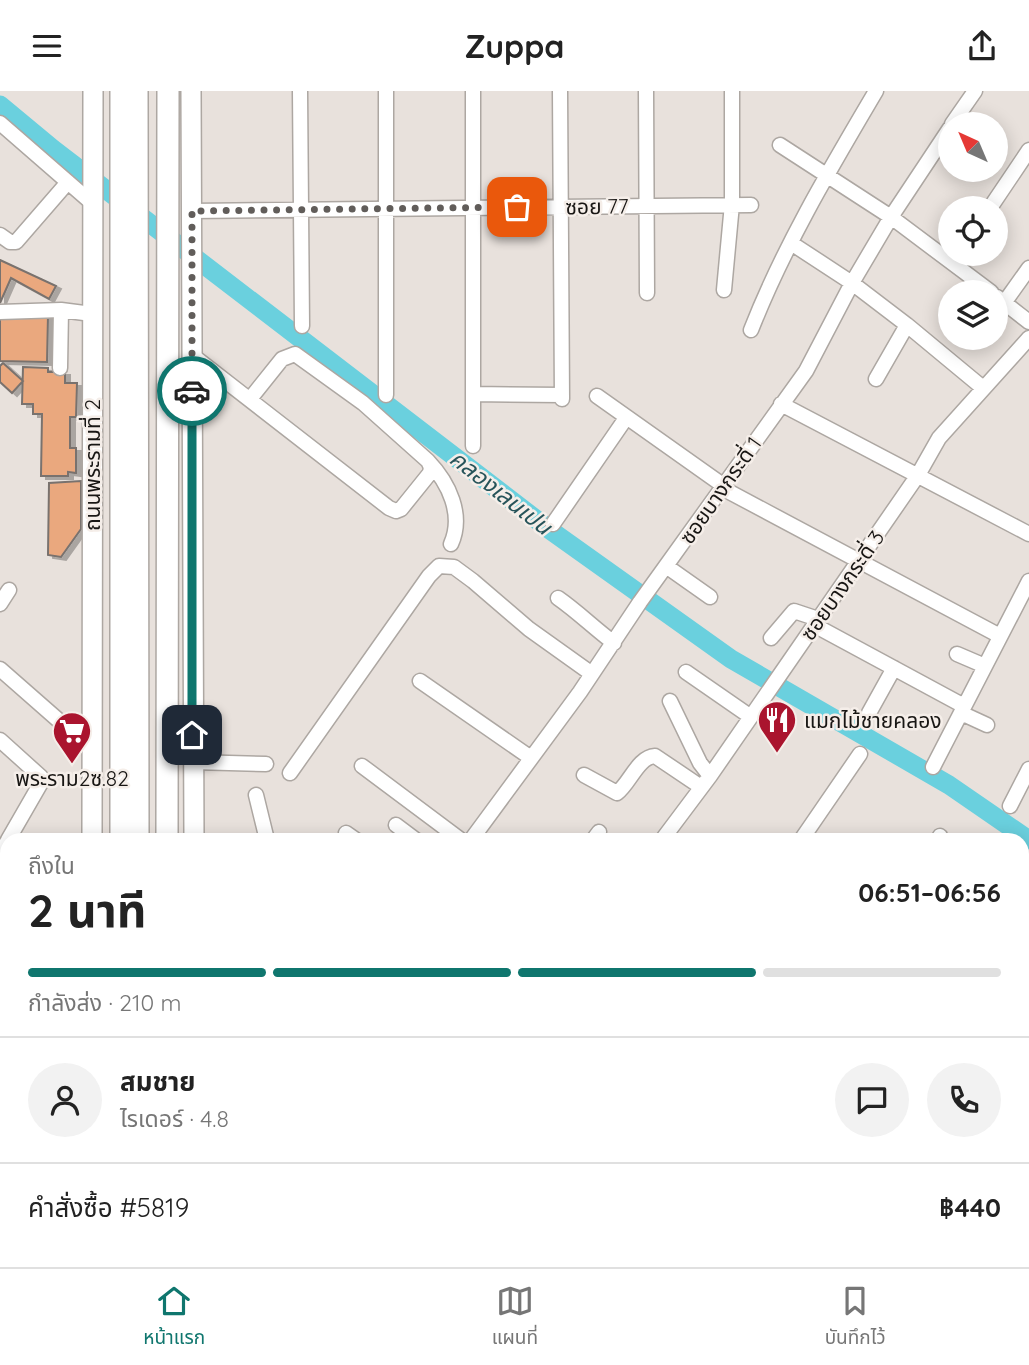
<!DOCTYPE html>
<html lang="th">
<head>
<meta charset="utf-8">
<style>
	:root { --surface:#fff; --page:#f2f2f2; --text:#222; --muted:#767676; --line:#e0e0e0; --accent:#0f766e }
	body { margin:0; font-family:Quicksand,"Noto Sans Thai",sans-serif; background:var(--page); color:var(--text); height:100vh; display:flex; flex-direction:column; font-size:26px; white-space:nowrap }
	* { box-sizing:border-box; margin:0 }
	p { font-size:23px; color:var(--muted) }
	.icon { flex:none; width:38px; height:38px; fill:none; stroke:currentColor; stroke-width:2; stroke-linecap:round; stroke-linejoin:round }
	.map { position:relative; flex:1; overflow:hidden }
	.drawer { position:absolute; left:0px; top:742px; width:1029px; height:434px; display:flex; flex-direction:column; background:var(--surface); border-radius:21px 21px 0 0; box-shadow:0 4px 18px #0003 }
	.drawer>* { flex:none }
	.needle { width:46px; rotate:316deg }
	.fabs { position:absolute; left:938px; top:21px; display:grid; gap:14px }
	.fabs a { display:grid; place-items:center; width:70px; height:70px; border-radius:50%; background:var(--surface); box-shadow:0 4px 18px #0003; font-size:35px }
	.pin { position:absolute; display:grid; place-items:center; width:60px; height:60px; color:#fff; margin:-30px; border-radius:14px; box-shadow:0 4px 10px #0006 }
	.courier { position:absolute; display:grid; place-items:center; width:70px; height:70px; margin:-35px; border:5px solid #0f766e; border-radius:50%; background:#fff; color:#222; box-shadow:0 2px 9px #0007 }
	.headline em { font-style:normal; font-weight:700 }
	.headline div { display:flex; flex-direction:column-reverse }
	.headline { display:flex; align-items:center; justify-content:space-between; height:119px; padding:0 28px }
	h1 { font-size:46px; font-weight:700; line-height:52px }
	.bar { display:grid; grid-template-columns:repeat(4,1fr); gap:10px 7px; align-content:center; height:84px; padding:0 28px }
	.bar i { height:9px; border-radius:5px; background:var(--line) }
	.bar .selected { background:var(--accent) }
	.bar p { grid-column:span 4 }
	.line { display:flex; align-items:center; gap:18px; padding:0 28px; border-top:2px solid var(--line) }
	.line div { flex:1 }
	.round { display:grid; place-items:center; flex:none; width:74px; height:74px; border-radius:37px; background:var(--page) }
	header { display:flex; justify-content:space-between; align-items:center; height:91px; padding:0 28px; background:var(--surface); font-size:32px; font-weight:700 }
	.dock { display:flex; justify-content:space-around; align-items:center; height:98px; border-top:2px solid var(--line); background:var(--surface); font-size:19px; color:var(--muted) }
	.dock a { display:grid; justify-items:center; gap:4px }
	.dock .selected { color:var(--accent) }
	.map>svg:first-child { display:block }
	.lines { fill:none; stroke-linecap:round; stroke-linejoin:round }
	.river { stroke:#6ad0de; stroke-width:19 }
	.building { fill:#eaa87e; stroke:#79726e; stroke-width:2; filter:url(#shadow) }
	.minor-casing { stroke:#ada7a2; stroke-width:17 }
	.major-casing { stroke:#ada7a2; stroke-width:22 }
	.highway-casing { stroke:#ada7a2; stroke-width:24 }
	.minor { stroke:#fff; stroke-width:14 }
	.major { stroke:#fff; stroke-width:19 }
	.highway { stroke:#fff; stroke-width:21 }
	.done { stroke:#615d5a; stroke-width:7; stroke-dasharray:0 12.6 }
	.route { stroke:#0f766e; stroke-width:9 }
	.labels { text-anchor:middle; dominant-baseline:central; stroke-width:5; stroke-linejoin:round; paint-order:stroke }
	.street-label { font-size:21px; fill:#181614; stroke:#f5eee9 }
	.poi-label { font-size:21px; fill:#181614; stroke:#f5eee9; text-anchor:start }
	.water-label { font-size:23px; font-style:italic; fill:#27545a; stroke:#f5eee9 }
</style>
</head>
<body>
<header><svg class="icon" aria-label="menu" viewBox="0 0 24 24"><path d="M4 6h16M4 12h16M4 18h16"/></svg>Zuppa<svg class="icon" aria-label="share" viewBox="0 0 24 24"><path d="M12 15V3M7 8l5-5 5 5M5 13v7h14v-7"/></svg></header>
<div class="map">
<svg width="1029" height="1176" viewBox="0 0 1029 1176">
	<defs>
		<filter id="shadow"><feDropShadow dx="5" dy="3" stdDeviation="0" flood-color="#0004"/></filter>
	</defs>
	<rect width="100%" height="100%" fill="#e8e1dc"/>
	<g class="lines">
		<path class="river" d="M 0,14 L 53,58 L 550,439 L 731,568 L 949,694 L 1029,749"/>
	</g>
	<path class="building" d="M 0,169 L 56,195 L 49,208 L 11,187 L 0,212 Z
		M 0,224 L 48,224 L 47,271 L 0,270 Z
		M 3,272 L 23,290 L 12,302 L 0,291 L 0,275 Z
		M 23,276 L 48,277 L 48,281 L 65,281 L 65,292 L 77,292 L 76,326 L 70,326 L 70,357 L 76,357 L 76,382 L 68,381 L 68,385 L 41,385 L 42,323 L 33,323 L 33,313 L 22,313 Z
		M 81,390 L 81,438 L 61,466 L 48,464 L 49,392 Z
		M 1,850 L 7,850 L 7,914 L 0,914 Z"/>
	<g class="lines">
		<g class="minor-casing">
			<path id="minor" d="M 300,0 L 302,235
				M 386,0 L 386,304
				M 473,0 L 473,355
				M 560,0 L 562,308
				M 646,0 L 647,202
				M 0,32 L 92,112
				M 952,33 L 975,0
				M 780,54 L 891,126 L 991,201
				M 990,117 L 1029,59
				M 192,120 L 751,114
				M 0,144 L 10,151 L 16,151 L 68,91
				M 791,152 L 852,192 L 907,234 L 983,297
				M 724,199 L 732,113 L 732,0
				M 997,206 L 1029,231
				M 1004,212 L 1029,177
				M 0,221 L 61,219 L 92,223
				M 751,239 C 784,155 830,78 876,0
				M 192,264 L 389,417 L 396,420 L 401,418 L 430,382 L 431,376 L 428,370 L 363,312 L 295,263 L 282,268 L 250,308
				M 60,277 L 61,219
				M 876,288 L 907,234
				M 473,303 L 562,304
				M 597,305 L 724,395
				M 781,313 L 1029,443
				M 428,370 C 449,392 464,424 451,453
				M 722,397 L 1000,545
				M 553,433 L 626,327
				M 666,475 L 710,506
				M 558,507 C 578,521 594,537 614,552
				M 0,513 L 9,499
				M 814,534 L 964,615
				M 771,547 L 794,520 L 818,528
				M 957,563 L 985,575
				M 0,578 L 65,635 L 91,650
				M 686,581 L 751,626
				M 420,590 L 531,667
				M 670,610 L 700,672 L 710,685
				M 869,622 L 894,577
				M 961,622 L 987,634
				M 0,649 L 41,686 L 42,690 L 8,749
				M 193,671 L 266,673
				M 362,675 L 461,749
				M 933,676 L 1029,490
				M 290,682 L 429,485 L 439,475 L 454,476 L 473,490 L 529,538 L 592,583
				M 584,684 L 617,702 C 630,692 638,666 655,665 L 701,696
				M 256,704 L 267,749
				M 1010,715 L 1029,678
				M 396,734 L 416,749
				M 346,742 L 356,749
				M 471,749 L 580,601 L 640,511 L 806,280 L 852,192 L 891,126 L 950,37
				M 593,749 L 599,741
				M 662,749 L 710,685 L 918,384 L 939,347 L 1029,247
				M 801,749 L 860,663
				M 938,749 L 940,745
				M 0,763 L 7,751
				M 1022,825 L 1029,829
				M 0,839 L 7,839
				M 1022,968 L 1029,955
				M 1022,1048 L 1029,1051
				M 251,1169 L 264,1176
				M 341,1169 L 350,1176
				M 490,1169 L 495,1176
				M 528,1169 L 535,1176
				M 657,1169 L 666,1176
				M 562,1176 L 570,1169
				M 868,1176 L 873,1169"/>
		</g>
		<g class="major-casing">
			<path id="major" d="M 191,0 L 194,749
				M 92,749 L 93,0
				M 193,1169 L 193,1176
				M 91,1176 L 91,1169"/>
		</g>
		<g class="highway-casing">
			<path id="highway" d="M 137,0 L 138,749
				M 121,749 L 121,0
				M 167,749 L 168,0
				M 121,1169 L 121,1176
				M 139,1169 L 139,1176
				M 162,1169 L 162,1176"/>
		</g>
		<use href="#minor" class="minor"/>
		<use href="#major" class="major"/>
		<use href="#highway" class="highway"/>
	</g>
	<g class="lines">
		<path class="done" d="M 192,300 L 192,120 L 517,116"/>
		<path class="route" d="M 192,300 L 192,644"/>
	</g>
	<defs>
		<g id="restaurant-pin" transform="scale(2.0125)"><path d="M0 17L-7.5 6A9.5 9.5 0 1 1 7.5 6Z" fill="#aa142e" stroke="#f5eee9"/><path d="M-5-6h1v4h1v-4h1v4h1v-4h1v5L-1.5 .5V6h-2V.5L-5-1ZM5-6V6H3V1.5H1.5Q1.5-4 5-6Z" fill="#fff"/></g>
		<g id="supermarket-pin" transform="scale(2.0125)"><path d="M0 17L-7.5 6A9.5 9.5 0 1 1 7.5 6Z" fill="#aa142e" stroke="#f5eee9"/><path d="M-6-5.5h2.5l.6 2H6L4.5 2H-2.5L-4.4-4H-6ZM-1.5 3.2a1.3 1.3 0 1 0 .1 0ZM3 3.2a1.3 1.3 0 1 0 .1 0Z" fill="#fff"/></g>
	</defs>
	<g fill-rule="evenodd">
		<use href="#restaurant-pin" x="777" y="629"/>
		<use href="#supermarket-pin" x="72" y="640"/>
	</g>
	<g class="labels">
		<g class="street-label">
			<text transform="translate(597 115) rotate(-1)">ซอย 77</text>
			<text transform="translate(92 374) rotate(-90)">ถนนพระรามที่ 2</text>
			<text transform="translate(720 399) rotate(-55)">ซอยบางกระดี่ 1</text>
			<text transform="translate(842 494) rotate(-55)">ซอยบางกระดี่ 3</text>
		</g>
		<g class="poi-label">
			<text x="804" y="629">แมกไม้ชายคลอง</text>
			<text x="72" y="687" text-anchor="middle">พระราม2ซ.82</text>
		</g>
		<g class="water-label">
			<text transform="translate(501 401) rotate(38)">คลองเลนเปน</text>
		</g>
	</g>
</svg>
<div class="fabs">
<a><svg class="needle" viewBox="-14 -14 28 28"><path d="M0-13l5 13h-10z" fill="#e53935"/><path d="M0 13l5-13h-10z" fill="#767676"/></svg></a>
<a><svg class="icon" aria-label="locate" viewBox="0 0 24 24"><circle cx="12" cy="12" r="6"/><path d="M12 2v4M12 18v4M2 12h4M18 12h4"/></svg></a>
<a><svg class="icon" aria-label="layers" viewBox="0 0 24 24"><path d="M12 4l9 5-9 5-9-5zM3 14l9 5 9-5"/></svg></a>
</div>
<div class="pin" style="left:517px;top:116px;background:#ea580c"><svg class="icon" aria-label="bag" viewBox="0 0 24 24"><path d="M5 8h14l-1 12H6zM9 8a3 3 0 0 1 6 0"/></svg></div>
<div class="pin" style="left:192px;top:644px;background:#1f2937"><svg class="icon" aria-label="home" viewBox="0 0 24 24"><path d="M3 11l9-7 9 7M6 9v11h12V9"/></svg></div>
<div class="courier" style="left:192px;top:300px"><svg class="icon" aria-label="car" viewBox="0 0 24 24"><path d="M5 17H2v-5l4-1 3-4h7l3 4 3 1v5h-3M9 17h6M6 11h13"/><circle cx="7" cy="17" r="2"/><circle cx="17" cy="17" r="2"/></svg></div>
<section class="drawer">
<div class="headline"><div><h1>2 นาที</h1><p>ถึงใน</p></div><em>06:51–06:56</em></div>
<div class="bar"><i class="selected"></i><i class="selected"></i><i class="selected"></i><i></i><p>กำลังส่ง · 210 m</p></div>
<div class="line" style="height:126px"><a class="round"><svg class="icon" aria-label="person" viewBox="0 0 24 24"><circle cx="12" cy="8" r="4"/><path d="M4 21q1-7 8-7t8 7"/></svg></a><div><b>สมชาย</b><p>ไรเดอร์ · 4.8</p></div><a class="round"><svg class="icon" aria-label="chat" viewBox="0 0 24 24"><path d="M4 5h16v11H9l-5 4z"/></svg></a><a class="round"><svg class="icon" aria-label="phone" viewBox="0 0 24 24"><path d="M5 4h4l2 5-3 2q2 4 5 5l2-3 5 2v4C11 20 4 13 5 4z"/></svg></a></div>
<div class="line" style="height:91px"><div>คำสั่งซื้อ #5819</div><b>฿440</b></div>
</section>
</div>
<nav class="dock">
<a class="selected"><svg class="icon" aria-label="home" viewBox="0 0 24 24"><path d="M3 11l9-7 9 7M6 9v11h12V9"/></svg>หน้าแรก</a>
<a><svg class="icon" aria-label="map" viewBox="0 0 24 24"><path d="M3 6l6-2 6 2 6-2v14l-6 2-6-2-6 2zM9 4v14M15 6v14"/></svg>แผนที่</a>
<a><svg class="icon" aria-label="saved" viewBox="0 0 24 24"><path d="M7 4h10v16l-5-4-5 4z"/></svg>บันทึกไว้</a>
</nav>
</body>
</html>
